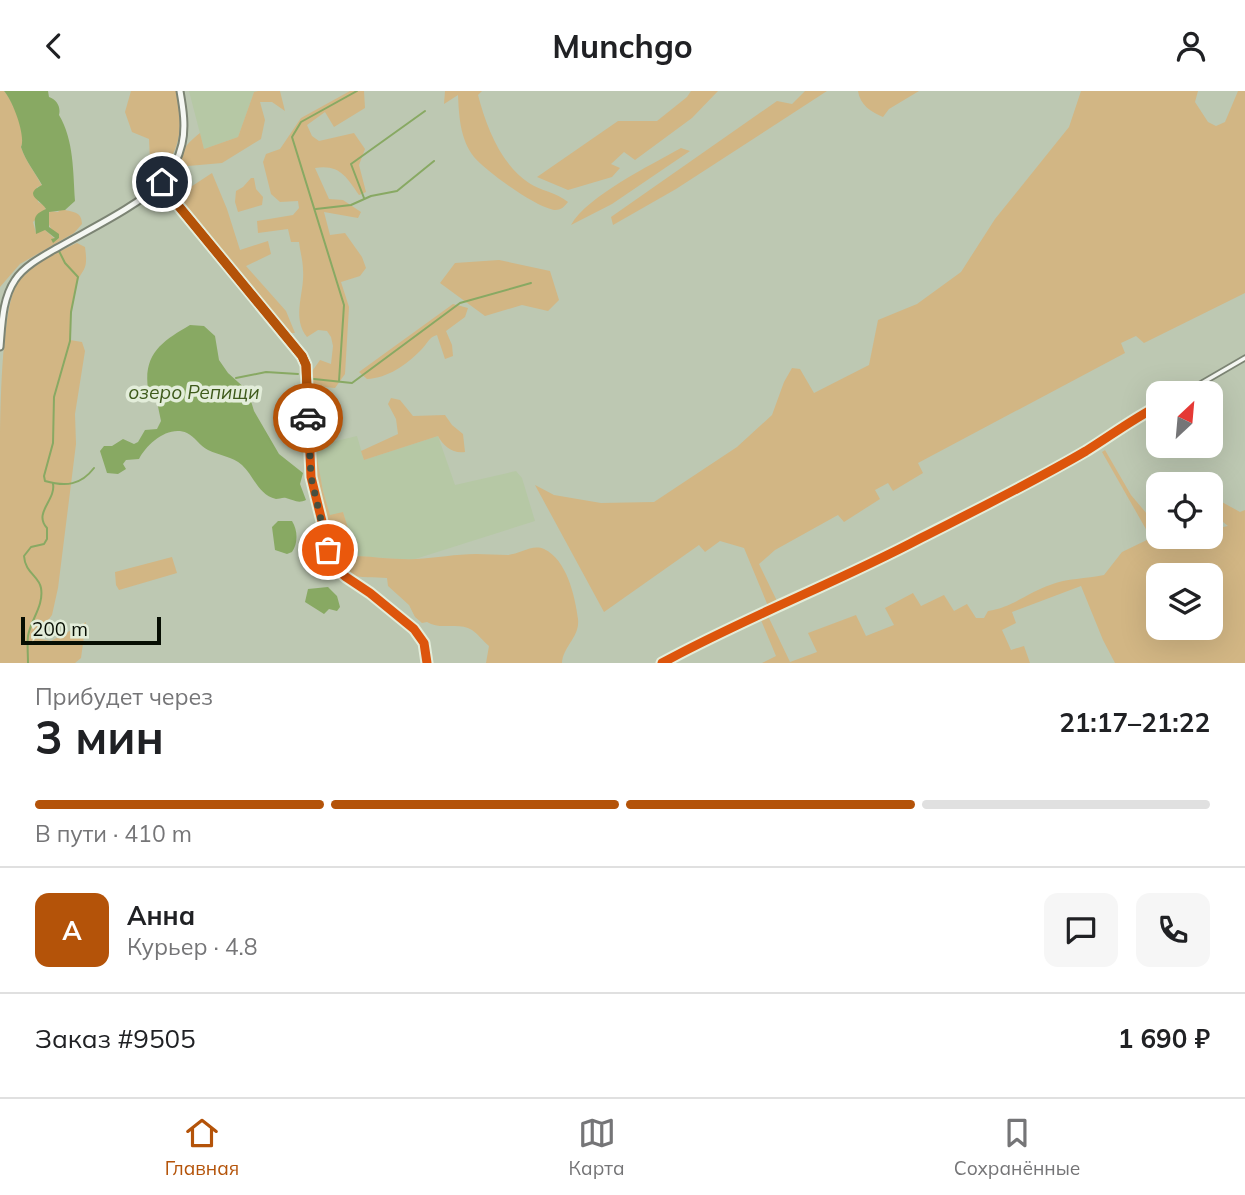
<!DOCTYPE html>
<html lang="ru">
<head>
<meta charset="utf-8">
<style>
	:root { --surface:#fff; --page:#f6f6f6; --text:#202124; --muted:#757577; --line:#e0e0e0; --accent:#b45309 }
	body { margin:0; font-family:Mulish,sans-serif; background:var(--page); color:var(--text); height:100vh; display:flex; flex-direction:column; font-size:26px; white-space:nowrap }
	* { box-sizing:border-box; margin:0 }
	p { font-size:23px; color:var(--muted) }
	.icon { flex:none; width:38px; height:38px; fill:none; stroke:currentColor; stroke-width:2; stroke-linecap:round; stroke-linejoin:round }
	.map { position:relative; height:572px; overflow:hidden }
	.panel { display:flex; flex-direction:column; background:var(--surface); flex:1 }
	.panel>* { flex:none }
	.needle { width:46px; rotate:26deg }
	.tools { position:absolute; left:1146px; top:290px; display:grid; gap:14px }
	.tools a { display:grid; place-items:center; width:77px; height:77px; border-radius:14px; background:var(--surface); box-shadow:0 7px 28px #0002; font-size:35px }
	.scale { position:absolute; left:21px; bottom:18px; width:140px; box-sizing:border-box; padding-left:7px; border:4px solid #070e03; border-top:0; font-size:19px; line-height:24px; white-space:nowrap; color:#070e03; -webkit-text-stroke:5px #e3edda; paint-order:stroke }
	.pin { position:absolute; display:grid; place-items:center; width:60px; height:60px; color:#fff; margin:-30px; border:4px solid #fff; border-radius:50%; box-shadow:0 2px 7px #0007 }
	.courier { position:absolute; display:grid; place-items:center; width:70px; height:70px; margin:-35px; border:5px solid #b45309; border-radius:50%; background:#fff; color:#222; box-shadow:0 2px 9px #0007 }
	.overview em { font-style:normal; font-weight:700 }
	.overview div { display:flex; flex-direction:column-reverse }
	.overview { display:flex; align-items:center; justify-content:space-between; height:119px; padding:0 35px }
	h1 { font-size:46px; font-weight:700; line-height:52px }
	.bar { display:grid; grid-template-columns:repeat(4,1fr); gap:10px 7px; align-content:center; height:84px; padding:0 35px }
	.bar i { height:9px; border-radius:5px; background:var(--line) }
	.bar .active { background:var(--accent) }
	.bar p { grid-column:span 4 }
	.line { display:flex; align-items:center; gap:18px; padding:0 35px; border-top:2px solid var(--line) }
	.line div { flex:1 }
	.round { display:grid; place-items:center; flex:none; width:74px; height:74px; border-radius:14px; background:var(--page) }
	header { display:flex; justify-content:space-between; align-items:center; height:91px; padding:0 35px; background:var(--surface); font-size:32px; font-weight:700 }
	.menu { display:flex; justify-content:space-around; align-items:center; height:98px; border-top:2px solid var(--line); background:var(--surface); font-size:19px; color:var(--muted) }
	.menu a { display:grid; justify-items:center; gap:4px }
	.menu .active { color:var(--accent) }
	.map>svg:first-child { display:block }
	.built { fill:#b6c8a5 }
	.green { fill:#d2b684; fill-rule:evenodd }
	.water { fill:#88a963 }
	.lines { fill:none; stroke-linecap:round; stroke-linejoin:round }
	.stream { stroke:#88a963; stroke-width:2 }
	.street-casing { stroke:#7c8474; stroke-width:7 }
	.secondary-casing { stroke:#7c8474; stroke-width:9 }
	.street { stroke:#f5f7f3; stroke-width:3.5 }
	.secondary { stroke:#f5f7f3; stroke-width:5 }
	.cycleway-casing { stroke:#e3edda; stroke-width:13 }
	.cycleway { stroke:#dd550c; stroke-width:9 }
	.done { stroke:#474f40; stroke-width:7; stroke-dasharray:0 12.6 }
	.route { stroke:#b45309; stroke-width:9 }
	.labels { text-anchor:middle; dominant-baseline:central; stroke-width:7; stroke-linejoin:round; paint-order:stroke }
	.water-label { font-size:19px; font-style:italic; fill:#3e5a1b; stroke:#e3edda }
</style>
</head>
<body>
<header><svg class="icon" aria-label="back" viewBox="0 0 24 24"><path d="M15 5l-7 7 7 7"/></svg>Munchgo<svg class="icon" aria-label="person" viewBox="0 0 24 24"><circle cx="12" cy="8" r="4"/><path d="M4 21q1-7 8-7t8 7"/></svg></header>
<div class="map">
<svg width="1245" height="572" viewBox="0 0 1245 572">
	<rect width="100%" height="100%" fill="#bdc8b2"/>
	<path class="built" d="M 189,0 L 258,0 L 254,1 L 238,46 L 204,58 Z
		M 357,345 L 364,369 L 438,345 L 455,394 L 516,380 L 522,387 L 535,430 L 412,469 L 357,465 L 343,421 L 330,425 L 323,400 L 315,355 Z"/>
	<path class="green" d="M 0,0 L 4,0 C 13,10 27,43 21,56 C 26,71 35,81 42,95 L 37,96 L 38,111 L 44,114 L 46,119 L 33,131 L 36,142 L 44,138 L 55,148 L 59,148 C 52,139 44,131 50,120 L 58,121 L 61,118 C 72,121 82,120 82,133 L 74,142 L 20,173 L 0,196 Z
		M 131,0 L 176,0 C 182,28 183,51 166,75 L 150,69 L 149,48 L 132,41 L 125,21 Z
		M 258,0 L 280,0 L 285,20 L 272,11 L 260,11 L 265,29 L 261,48 L 222,72 L 188,75 L 173,85 C 174,67 186,53 200,42 L 204,58 L 238,46 L 254,1 Z
		M 350,0 L 364,0 L 365,17 L 334,36 L 325,21 L 307,34 L 312,45 L 319,50 L 354,42 L 365,58 L 359,74 L 366,101 L 359,104 C 346,85 339,73 315,77 L 329,108 L 343,109 L 361,121 L 358,127 L 324,121 L 330,144 L 345,142 L 362,166 L 366,177 L 360,185 L 341,191 L 349,216 L 345,283 L 335,297 L 313,295 L 309,290 L 313,279 L 320,269 L 331,273 L 333,255 L 331,246 L 327,240 L 318,239 L 307,246 C 291,226 305,202 303,179 C 303,170 300,160 299,151 L 291,151 L 288,138 L 258,142 L 257,130 L 293,124 L 299,117 L 298,110 L 280,111 L 271,103 L 263,71 L 266,63 L 280,58 L 301,27 Z
		M 445,0 L 482,0 L 478,4 C 486,35 501,74 529,92 C 541,100 556,101 568,111 C 564,116 561,119 555,119 C 536,117 486,80 474,66 C 460,48 459,25 458,4 L 444,13 Z
		M 691,0 L 718,0 L 692,27 L 635,69 L 624,61 L 611,73 L 620,77 L 612,86 L 568,99 L 537,86 L 618,30 L 657,30 L 687,6 Z
		M 805,0 L 827,0 L 676,98 L 613,134 L 611,126 L 777,10 L 792,13 Z
		M 858,0 L 919,0 L 889,18 L 883,26 C 871,21 860,14 858,0 Z
		M 1081,0 L 1198,0 L 1195,11 L 1208,31 L 1216,35 L 1225,31 L 1238,0 L 1245,0 L 1245,202 L 1144,252 L 1136,245 L 1121,252 L 1125,262 L 918,372 L 923,382 L 893,400 L 888,392 L 875,399 L 880,408 L 844,431 L 838,424 L 775,459 L 759,473 L 777,510 L 768,515 L 744,457 L 720,450 L 705,461 L 699,454 L 604,521 L 535,394 L 554,404 L 601,412 L 654,411 L 737,356 L 772,324 L 784,291 L 792,277 L 800,278 L 814,302 L 869,274 L 878,229 L 917,213 L 961,181 L 995,128 L 1069,36 Z
		M 681,57 L 690,60 L 612,113 L 571,134 C 587,105 651,74 681,57 Z
		M 212,82 L 227,118 L 240,159 L 268,150 L 271,163 L 246,175 L 286,220 L 295,242 L 288,242 L 183,112 L 180,103 Z
		M 251,87 L 254,87 L 256,98 L 263,106 L 262,114 L 238,121 L 235,111 L 236,100 L 243,96 Z
		M 77,152 L 85,156 C 89,184 81,175 75,198 C 71,215 70,231 70,249 L 82,251 L 85,260 L 75,323 L 76,353 L 58,497 L 52,524 L 37,544 L 31,546 L 51,550 L 86,531 L 81,567 L 75,572 L 0,572 C 0,508 0,444 0,379 C 0,337 0,228 16,194 C 30,174 55,162 77,152 Z
		M 499,169 L 550,180 L 559,209 L 548,220 L 522,214 L 485,225 L 440,192 L 455,172 Z
		M 453,213 L 468,217 L 465,226 L 446,240 L 452,254 L 453,265 L 445,268 L 437,244 C 429,246 427,253 421,259 C 406,274 388,287 367,288 L 359,281 Z
		M 391,307 L 400,309 L 413,325 L 445,324 L 452,334 L 463,343 L 465,361 C 453,363 443,355 438,345 L 364,369 L 361,360 L 398,343 L 396,328 L 388,313 Z
		M 315,355 L 323,400 L 330,424 L 343,421 L 357,465 C 377,466 397,469 416,468 C 436,467 456,463 476,463 C 486,463 497,464 508,464 C 520,463 532,453 544,458 C 567,469 575,505 578,528 C 580,546 563,555 562,572 L 486,572 L 489,555 C 483,550 478,543 472,539 C 458,530 441,540 427,531 L 422,532 L 415,526 L 409,514 L 388,495 L 387,487 C 376,486 360,487 349,484 C 326,476 313,380 311,357 Z
		M 1105,359 L 1131,404 L 1158,436 L 1158,446 L 1211,446 L 1211,436 L 1214,438 L 1228,435 L 1211,421 L 1211,405 L 1240,421 L 1245,419 L 1245,572 L 1115,572 L 1103,549 L 1081,495 L 1012,521 L 1016,532 L 1002,539 L 1011,559 L 1024,555 L 1030,572 L 762,572 L 776,565 L 761,529 L 768,525 L 790,571 L 817,561 L 808,542 L 856,524 L 866,545 L 894,534 L 885,517 L 913,502 L 921,515 L 944,504 L 954,520 L 967,513 L 976,527 L 984,527 L 988,520 C 1013,516 1027,502 1050,494 C 1067,487 1086,488 1104,484 L 1122,461 L 1151,447 L 1102,361 ZM 1158,485 L 1211,485 L 1211,537 L 1158,537 Z
		M 172,466 L 177,482 L 119,499 L 116,494 L 115,481 Z"/>
	<path class="water" d="M 4,0 L 48,0 L 49,6 C 57,9 61,16 59,24 C 74,49 73,81 75,110 L 65,119 L 49,121 L 49,136 L 59,143 L 59,147 L 53,152 L 51,148 L 55,147 L 45,139 L 36,143 C 35,128 31,125 46,118 C 41,109 22,104 42,94 C 35,81 26,71 21,56 C 26,45 13,10 4,0 Z
		M 190,234 L 204,235 L 215,245 L 219,269 L 228,282 L 248,300 L 254,320 L 279,363 L 303,382 L 300,393 L 306,409 C 298,413 294,409 286,407 C 283,406 279,408 276,408 C 258,404 254,385 242,374 C 232,365 220,365 208,359 C 200,355 195,346 187,342 C 168,334 147,353 139,368 L 126,369 L 123,373 L 126,378 L 118,383 L 107,382 L 100,360 L 104,355 L 112,355 L 123,348 L 134,353 L 138,351 L 145,339 L 157,338 L 161,330 L 155,301 L 148,298 C 143,262 163,250 190,234 Z
		M 278,430 L 292,430 C 298,440 298,452 292,461 L 287,463 L 275,459 L 272,436 Z
		M 328,496 L 337,505 L 340,516 L 337,520 L 329,518 L 324,523 L 305,511 L 308,498 Z"/>
	<g class="lines">
		<path class="stream" d="M 364,107 L 351,73 L 425,20
			M 316,118 L 351,114 L 371,105 L 397,100 L 434,70
			M 59,160 L 65,172 L 78,186 L 71,221 L 70,250 L 54,306 L 53,352 L 44,385 L 45,390 C 66,396 81,394 94,377
			M 236,287 L 266,281 L 298,283
			M 314,288 L 352,292 L 460,212 L 531,192
			M 339,290 L 344,214 L 292,46 L 301,31 L 357,0
			M 28,572 C 28,563 27,553 28,545 C 31,528 44,515 41,497 C 39,485 25,482 24,465 L 31,456 L 44,453 L 47,448 L 47,437 C 33,422 56,409 53,393"/>
		<g class="street-casing">
			<path id="street" d="M 162,91 L 172,107 L 302,265 L 306,274 L 311,386 L 333,475 L 346,486 L 370,502 L 414,538 L 424,552 L 427,572
				M 1183,303 L 1245,267
				M 662,572 C 746,526 836,492 921,447 C 976,419 1033,391 1086,360 C 1110,345 1133,328 1158,315"/>
		</g>
		<g class="secondary-casing">
			<path id="secondary" d="M 0,256 C 2,234 2,208 15,189 C 24,175 43,165 57,157 C 88,139 138,115 162,91 C 172,82 179,66 182,53 C 186,36 183,17 180,0"/>
		</g>
		<use href="#street" class="street"/>
		<use href="#secondary" class="secondary"/>
		<g class="cycleway-casing">
			<path id="cycleway" d="M 162,91 L 172,107 L 302,265 L 306,274 L 311,386 L 333,475 L 346,486 L 370,502 L 414,538 L 424,552 L 427,572
				M 662,572 C 746,526 836,492 921,447 C 976,419 1033,391 1086,360 C 1110,345 1133,328 1158,315"/>
		</g>
		<use href="#cycleway" class="cycleway"/>
	</g>
	<g class="lines">
		<path class="done" d="M 308,327 L 311,386 L 328,459"/>
		<path class="route" d="M 162,91 L 172,107 L 302,265 L 306,274 L 308,327"/>
	</g>
	<g class="labels">
		<g class="water-label">
			<text x="194" y="301">озеро Репищи</text>
		</g>
	</g>
</svg>
<div class="tools">
<a><svg class="needle" viewBox="-14 -14 28 28"><path d="M0-13l5 13h-10z" fill="#e53935"/><path d="M0 13l5-13h-10z" fill="#757577"/></svg></a>
<a><svg class="icon" aria-label="locate" viewBox="0 0 24 24"><circle cx="12" cy="12" r="6"/><path d="M12 2v4M12 18v4M2 12h4M18 12h4"/></svg></a>
<a><svg class="icon" aria-label="layers" viewBox="0 0 24 24"><path d="M12 4l9 5-9 5-9-5zM3 14l9 5 9-5"/></svg></a>
</div>
<div class="scale">200 m</div>
<div class="pin" style="left:328px;top:459px;background:#ea580c"><svg class="icon" aria-label="bag" viewBox="0 0 24 24"><path d="M5 8h14l-1 12H6zM9 8a3 3 0 0 1 6 0"/></svg></div>
<div class="pin" style="left:162px;top:91px;background:#1f2937"><svg class="icon" aria-label="home" viewBox="0 0 24 24"><path d="M3 11l9-7 9 7M6 9v11h12V9"/></svg></div>
<div class="courier" style="left:308px;top:327px"><svg class="icon" aria-label="car" viewBox="0 0 24 24"><path d="M5 17H2v-5l4-1 3-4h7l3 4 3 1v5h-3M9 17h6M6 11h13"/><circle cx="7" cy="17" r="2"/><circle cx="17" cy="17" r="2"/></svg></div>
</div>
<section class="panel">
<div class="overview"><div><h1>3 мин</h1><p>Прибудет через</p></div><em>21:17–21:22</em></div>
<div class="bar"><i class="active"></i><i class="active"></i><i class="active"></i><i></i><p>В пути · 410 m</p></div>
<div class="line" style="height:126px"><b class="round" style="background:var(--accent);color:#fff">А</b><div><b>Анна</b><p>Курьер · 4.8</p></div><a class="round"><svg class="icon" aria-label="chat" viewBox="0 0 24 24"><path d="M4 5h16v11H9l-5 4z"/></svg></a><a class="round"><svg class="icon" aria-label="phone" viewBox="0 0 24 24"><path d="M5 4h4l2 5-3 2q2 4 5 5l2-3 5 2v4C11 20 4 13 5 4z"/></svg></a></div>
<div class="line" style="height:91px"><div>Заказ #9505</div><b>1 690 ₽</b></div>
</section>
<nav class="menu">
<a class="active"><svg class="icon" aria-label="home" viewBox="0 0 24 24"><path d="M3 11l9-7 9 7M6 9v11h12V9"/></svg>Главная</a>
<a><svg class="icon" aria-label="map" viewBox="0 0 24 24"><path d="M3 6l6-2 6 2 6-2v14l-6 2-6-2-6 2zM9 4v14M15 6v14"/></svg>Карта</a>
<a><svg class="icon" aria-label="saved" viewBox="0 0 24 24"><path d="M7 4h10v16l-5-4-5 4z"/></svg>Сохранённые</a>
</nav>
</body>
</html>
